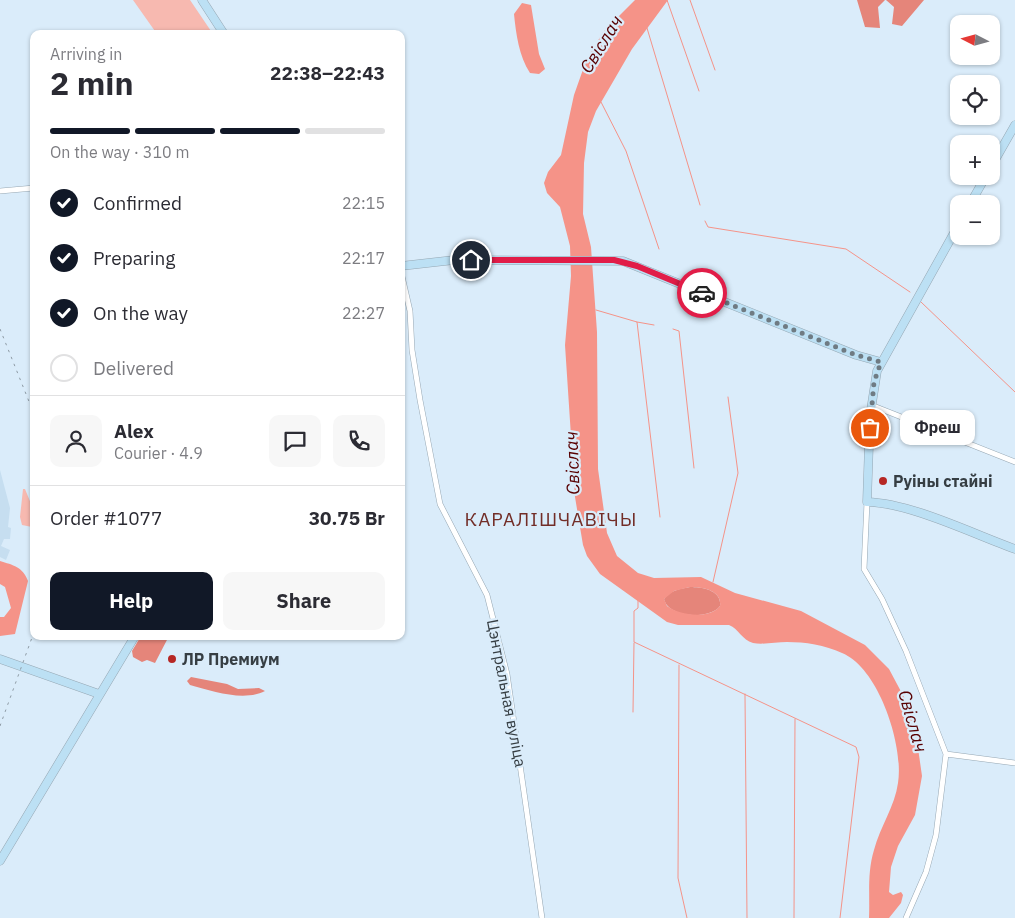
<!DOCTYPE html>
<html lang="en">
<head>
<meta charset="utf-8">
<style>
	:root { --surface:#fff; --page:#f7f7f7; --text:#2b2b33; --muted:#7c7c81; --line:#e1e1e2; --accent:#111827 }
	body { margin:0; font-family:"IBM Plex Sans",sans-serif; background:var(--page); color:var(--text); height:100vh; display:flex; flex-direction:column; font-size:19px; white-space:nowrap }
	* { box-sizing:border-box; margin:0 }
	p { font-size:16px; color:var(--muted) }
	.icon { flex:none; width:28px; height:28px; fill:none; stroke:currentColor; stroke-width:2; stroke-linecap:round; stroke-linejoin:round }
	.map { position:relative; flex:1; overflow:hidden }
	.drawer { position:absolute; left:30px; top:30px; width:375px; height:610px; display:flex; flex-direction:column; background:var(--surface); border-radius:10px; box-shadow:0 1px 4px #0004 }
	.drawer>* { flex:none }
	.needle { width:32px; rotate:276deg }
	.controls { position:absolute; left:950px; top:15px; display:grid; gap:10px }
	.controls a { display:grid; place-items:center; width:50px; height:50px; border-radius:10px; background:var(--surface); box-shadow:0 1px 4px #0004; font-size:25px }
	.pin { position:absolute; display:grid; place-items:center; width:42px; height:42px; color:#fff; margin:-21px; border:2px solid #fff; border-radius:50%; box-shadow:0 1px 5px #0007 }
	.courier { position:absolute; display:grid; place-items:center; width:50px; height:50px; margin:-25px; border:4px solid #e11d48; border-radius:50%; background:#fff; color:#222; box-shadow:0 1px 6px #0007 }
	.bubble { position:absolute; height:35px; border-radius:10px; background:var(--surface); box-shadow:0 1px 4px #0004; font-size:16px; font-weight:800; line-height:35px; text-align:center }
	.overview em { font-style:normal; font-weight:800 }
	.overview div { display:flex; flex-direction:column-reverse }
	.overview { display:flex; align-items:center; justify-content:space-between; height:85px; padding:0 20px }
	h1 { font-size:32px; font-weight:800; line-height:38px }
	.bar { display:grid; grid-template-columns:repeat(4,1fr); gap:8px 5px; align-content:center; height:60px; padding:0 20px }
	.bar i { height:6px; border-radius:4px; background:var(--line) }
	.bar .current { background:var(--accent) }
	.bar p { grid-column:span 4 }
	.line { display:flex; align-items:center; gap:12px; padding:0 20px; border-top:1px solid var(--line) }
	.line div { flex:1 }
	.round { display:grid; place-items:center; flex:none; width:52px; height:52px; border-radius:10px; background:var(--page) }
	ol { padding:0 20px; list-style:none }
	li { display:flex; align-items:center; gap:15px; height:55px }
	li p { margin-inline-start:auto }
	li .icon { padding:5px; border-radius:50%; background:var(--accent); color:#fff; stroke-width:4 }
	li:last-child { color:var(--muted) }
	li i { width:28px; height:28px; border:2px solid var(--line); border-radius:50% }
	.button { display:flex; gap:10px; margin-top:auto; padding:10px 20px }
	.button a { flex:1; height:58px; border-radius:10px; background:var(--accent); color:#fff; font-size:20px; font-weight:800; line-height:58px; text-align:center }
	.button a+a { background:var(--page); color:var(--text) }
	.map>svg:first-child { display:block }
	.built { fill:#c6def0 }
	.green { fill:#f7b9b0 }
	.forest { fill:#e5857a }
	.water { fill:#f59388; fill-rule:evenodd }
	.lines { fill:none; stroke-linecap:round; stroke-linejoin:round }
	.stream { stroke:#f59388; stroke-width:1 }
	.street-casing { stroke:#96a7b3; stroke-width:6 }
	.secondary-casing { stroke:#96a7b3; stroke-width:9 }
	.street { stroke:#fff; stroke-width:5 }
	.secondary { stroke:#bce0f4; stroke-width:8 }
	.rail { stroke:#8e9ba5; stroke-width:1; stroke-dasharray:2.5 5; stroke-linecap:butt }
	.done { stroke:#6f7b83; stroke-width:5; stroke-dasharray:0 9 }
	.route { stroke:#e11d48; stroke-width:6 }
	.poi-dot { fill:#b62724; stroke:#daecfa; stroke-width:2 }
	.labels { text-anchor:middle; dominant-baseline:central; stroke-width:4.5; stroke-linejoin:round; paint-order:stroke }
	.poi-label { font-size:16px; font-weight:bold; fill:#363e43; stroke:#daecfa; text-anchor:start }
	.street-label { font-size:16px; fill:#363e43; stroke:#daecfa }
	.water-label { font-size:18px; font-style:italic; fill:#580002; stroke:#daecfa }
	.quarter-label { font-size:19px; letter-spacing:1px; fill:#722d27; stroke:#daecfa }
</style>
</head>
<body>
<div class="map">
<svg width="1015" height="918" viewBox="0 0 1015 918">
	<rect width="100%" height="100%" fill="#daecfa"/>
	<path class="built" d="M 0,470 L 10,508 L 8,527 L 11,528 L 10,539 L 4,539 L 1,546 L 10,550 L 6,560 L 0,557 Z"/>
	<path class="green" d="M 133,0 L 190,0 L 213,34 L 157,34 Z
		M 23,489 L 25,489 L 34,511 L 34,525 L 32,527 L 22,525 L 20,517 Z"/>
	<path class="forest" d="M 857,0 L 885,0 L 878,7 L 880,28 L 865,27 Z
		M 886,0 L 924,0 L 902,26 L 892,24 L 894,7 Z
		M 690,587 C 702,587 722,590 720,606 C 710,620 668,618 664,599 C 670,590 680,589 690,587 Z
		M 141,636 L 169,636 L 155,663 L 147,660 L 142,662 L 133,657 L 132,651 Z
		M 191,677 L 227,684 L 238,689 L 259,688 L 265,691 C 243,702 213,691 190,685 L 187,681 Z"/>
	<path class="water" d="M 635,0 L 668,0 L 632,49 L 596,111 L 588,132 L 584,163 L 583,214 L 591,247 L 597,332 L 598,469 L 607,533 L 617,556 L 638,573 L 654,578 L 701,577 L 735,593 L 801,611 L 865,645 L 889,669 L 905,699 L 916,734 L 922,776 L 915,815 L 898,846 L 891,867 L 889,892 L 893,895 L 901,892 L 903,895 L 901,903 L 889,918 L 869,918 C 870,895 867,873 874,850 C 880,827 895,806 898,783 C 904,746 879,668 842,653 C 825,645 805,642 787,642 C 776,642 763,645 753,643 C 742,640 739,629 729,625 L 678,625 L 667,622 L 600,574 L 587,556 L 583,545 L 575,497 L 565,345 L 571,276 L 570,246 L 560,207 L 547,193 L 544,183 L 548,172 L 561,155 L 574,95 L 586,61 L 603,32 ZM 690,587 C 702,587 722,590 720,606 C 709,620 679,615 667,606 L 664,599 L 674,591 Z
		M 522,3 L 531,5 L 539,54 L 545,69 L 539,74 L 530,73 C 519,56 516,34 514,14 Z
		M 0,561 C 13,565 23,567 28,581 L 15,634 L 0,636 L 0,617 L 4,617 L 11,608 L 5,587 L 0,584 Z"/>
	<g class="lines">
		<path class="stream" d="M 667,0 L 699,91
			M 690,0 L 715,70
			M 647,28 L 700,205
			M 601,102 L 626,151 L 659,249
			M 705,221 L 708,227 L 846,249 L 910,292
			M 921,302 L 1015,392
			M 596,310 L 637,322 L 660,517
			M 637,322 L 654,325
			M 673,329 L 679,331 L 694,468
			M 713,582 L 738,473 L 728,397
			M 638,600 L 638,608 L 634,611 L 634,642 L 856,747 L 859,757 L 840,918
			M 679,665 L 678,878 L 687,918
			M 745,694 L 747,918
			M 633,712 L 634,643
			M 794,918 L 795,719"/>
		<g class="street-casing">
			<path id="street" d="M 0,191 L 34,188
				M 401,272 L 410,311 L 412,350 L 420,400 L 440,504 L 487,595 L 507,674 L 542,918
				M 871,405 L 1015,462
				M 867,502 L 864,569 L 882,599 L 906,651 L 946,754 L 936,835 L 926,872 L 906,918
				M 946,754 L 1015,763"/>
		</g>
		<g class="secondary-casing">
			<path id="secondary" d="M 202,0 L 224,34
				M 991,167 L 1015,125
				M 970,204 L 986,176
				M 959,224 L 877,371 L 870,416 L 867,502 C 911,503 973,534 1015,549
				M 401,266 L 454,260 L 623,261 L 856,355 L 881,362
				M 0,659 L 99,694
				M 0,861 L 135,636"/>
		</g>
		<use href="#street" class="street"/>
		<use href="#secondary" class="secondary"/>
		<path class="rail" d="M 0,329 L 34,414
			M 0,726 L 34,632"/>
	</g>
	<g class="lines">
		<path class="done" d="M 702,293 L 856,355 L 881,362 L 874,382 L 870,428"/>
		<path class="route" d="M 471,260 L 614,260 L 637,266 L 702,293"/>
	</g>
	<g class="poi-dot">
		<circle cx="883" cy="481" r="5"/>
		<circle cx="172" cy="659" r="5"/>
	</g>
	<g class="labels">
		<g class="poi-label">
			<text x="893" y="481">Руіны стайні</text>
			<text x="182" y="659">ЛР Премиум</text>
		</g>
		<g class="street-label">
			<text transform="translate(507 693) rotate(79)">Цэнтральная вуліца</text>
		</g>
		<g class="water-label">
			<text transform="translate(601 44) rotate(-58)">Свіслач</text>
			<text transform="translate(572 463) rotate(-92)">Свіслач</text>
			<text transform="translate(913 721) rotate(74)">Свіслач</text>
		</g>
		<g class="quarter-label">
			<text x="551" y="519">КАРАЛІШЧАВІЧЫ</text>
		</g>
	</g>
</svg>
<div class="controls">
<a><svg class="needle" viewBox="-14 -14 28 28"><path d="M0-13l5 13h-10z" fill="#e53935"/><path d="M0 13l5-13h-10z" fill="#7c7c81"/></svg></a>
<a><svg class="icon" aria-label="locate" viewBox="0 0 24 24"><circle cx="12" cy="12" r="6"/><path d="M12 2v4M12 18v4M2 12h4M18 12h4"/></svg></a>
<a>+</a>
<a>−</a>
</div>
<div class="pin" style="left:870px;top:428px;background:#ea580c"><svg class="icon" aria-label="bag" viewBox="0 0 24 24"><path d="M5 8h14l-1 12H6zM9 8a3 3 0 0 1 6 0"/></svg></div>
<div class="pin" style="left:471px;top:260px;background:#1f2937"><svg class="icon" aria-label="home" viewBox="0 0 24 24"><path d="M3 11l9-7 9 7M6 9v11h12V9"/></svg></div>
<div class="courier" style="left:702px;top:293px"><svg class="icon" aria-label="car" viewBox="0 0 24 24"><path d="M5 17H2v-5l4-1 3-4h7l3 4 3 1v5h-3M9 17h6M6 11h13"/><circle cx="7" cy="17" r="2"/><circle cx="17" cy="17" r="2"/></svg></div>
<div class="bubble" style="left:900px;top:410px;width:75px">Фреш</div>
<section class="drawer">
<div class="overview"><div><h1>2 min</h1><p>Arriving in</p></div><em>22:38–22:43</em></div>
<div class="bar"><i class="current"></i><i class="current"></i><i class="current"></i><i></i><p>On the way · 310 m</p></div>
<ol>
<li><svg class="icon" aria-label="check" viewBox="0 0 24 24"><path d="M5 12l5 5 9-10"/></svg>Confirmed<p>22:15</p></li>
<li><svg class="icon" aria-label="check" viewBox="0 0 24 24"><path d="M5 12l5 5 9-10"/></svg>Preparing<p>22:17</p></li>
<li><svg class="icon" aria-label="check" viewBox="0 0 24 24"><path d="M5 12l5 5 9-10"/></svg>On the way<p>22:27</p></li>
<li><i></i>Delivered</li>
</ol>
<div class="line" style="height:90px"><a class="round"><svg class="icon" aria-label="person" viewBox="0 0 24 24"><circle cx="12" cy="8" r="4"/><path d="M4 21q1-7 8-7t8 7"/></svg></a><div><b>Alex</b><p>Courier · 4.9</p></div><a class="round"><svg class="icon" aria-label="chat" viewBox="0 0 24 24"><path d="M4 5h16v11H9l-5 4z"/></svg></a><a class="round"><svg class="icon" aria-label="phone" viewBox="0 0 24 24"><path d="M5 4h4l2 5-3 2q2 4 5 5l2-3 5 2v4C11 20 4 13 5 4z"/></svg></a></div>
<div class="line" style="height:65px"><div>Order #1077</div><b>30.75 Br</b></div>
<div class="button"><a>Help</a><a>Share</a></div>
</section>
</div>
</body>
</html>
